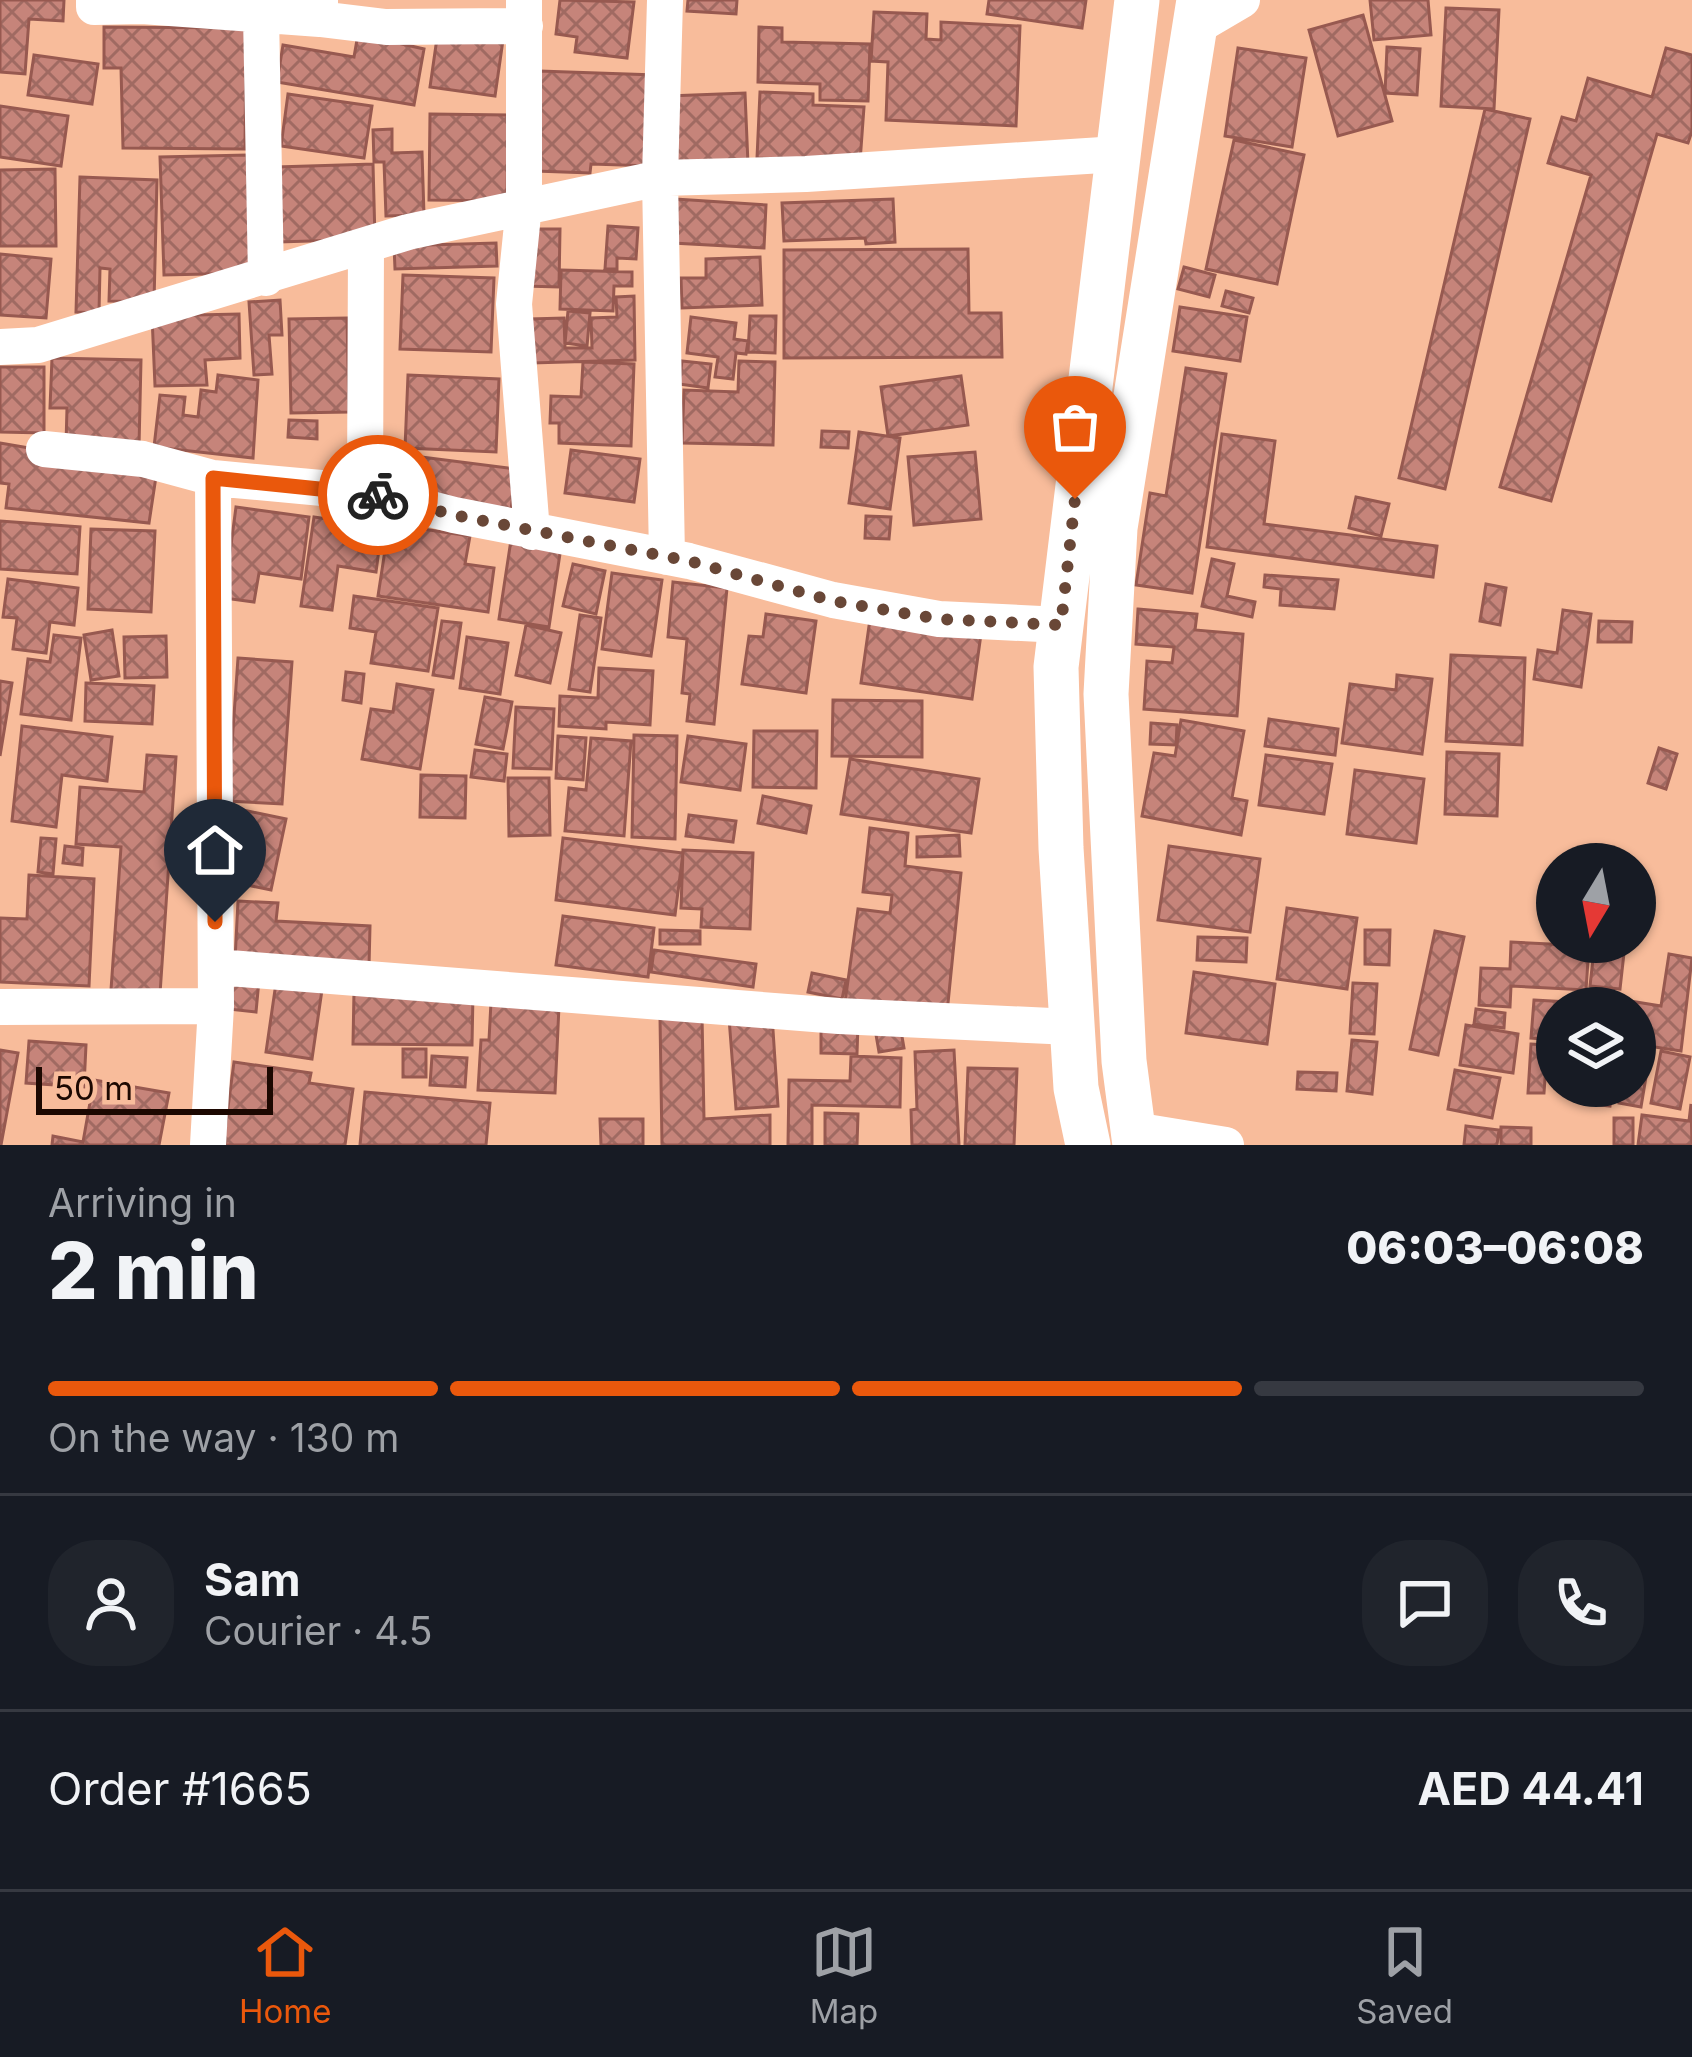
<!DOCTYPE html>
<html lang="en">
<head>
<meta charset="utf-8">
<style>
	:root { --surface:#171b24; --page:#20242c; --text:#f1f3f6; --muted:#9ea1a6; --line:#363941; --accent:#ea580c }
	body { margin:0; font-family:Inter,sans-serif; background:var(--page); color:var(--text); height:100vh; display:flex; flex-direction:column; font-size:45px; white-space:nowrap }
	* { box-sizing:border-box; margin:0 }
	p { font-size:39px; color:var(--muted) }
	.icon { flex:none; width:66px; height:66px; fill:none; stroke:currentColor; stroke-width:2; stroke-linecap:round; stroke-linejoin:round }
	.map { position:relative; height:1145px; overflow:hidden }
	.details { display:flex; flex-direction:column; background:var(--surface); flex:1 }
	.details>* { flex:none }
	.needle { width:78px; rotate:190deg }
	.tools { position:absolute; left:1536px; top:843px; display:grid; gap:24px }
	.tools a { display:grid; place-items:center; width:120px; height:120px; border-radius:50%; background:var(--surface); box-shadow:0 3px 9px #0004; font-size:60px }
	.scale { position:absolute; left:36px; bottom:30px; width:237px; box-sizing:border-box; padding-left:12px; border:6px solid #1c0801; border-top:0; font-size:33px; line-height:42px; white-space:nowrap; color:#1c0801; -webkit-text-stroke:9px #f8bc9b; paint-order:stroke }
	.pin { position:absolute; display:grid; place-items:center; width:102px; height:102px; color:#fff; margin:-123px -51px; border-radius:50% 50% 50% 0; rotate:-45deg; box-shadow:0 0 12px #0007 }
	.pin .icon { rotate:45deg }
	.courier { position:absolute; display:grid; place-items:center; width:120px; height:120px; margin:-60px; border:9px solid #ea580c; border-radius:50%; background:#fff; color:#222; box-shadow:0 3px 15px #0007 }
	.head em { font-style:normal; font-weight:800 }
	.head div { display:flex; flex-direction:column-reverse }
	.head { display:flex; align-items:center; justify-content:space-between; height:204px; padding:0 48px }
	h1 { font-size:78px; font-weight:800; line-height:90px }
	.bar { display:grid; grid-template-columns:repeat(4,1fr); gap:18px 12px; align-content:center; height:144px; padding:0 48px }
	.bar i { height:15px; border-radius:9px; background:var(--line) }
	.bar .active { background:var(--accent) }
	.bar p { grid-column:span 4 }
	.line { display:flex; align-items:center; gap:30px; padding:0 48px; border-top:3px solid var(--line) }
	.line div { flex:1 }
	.round { display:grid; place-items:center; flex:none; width:126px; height:126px; border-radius:48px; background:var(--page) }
	.tab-bar { display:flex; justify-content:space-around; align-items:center; height:168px; border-top:3px solid var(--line); background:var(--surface); font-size:33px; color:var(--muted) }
	.tab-bar a { display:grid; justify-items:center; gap:6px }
	.tab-bar .active { color:var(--accent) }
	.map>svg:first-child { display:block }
	.building { fill:url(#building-cross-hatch); stroke:#975950; stroke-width:3 }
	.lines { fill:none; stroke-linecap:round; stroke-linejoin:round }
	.minor { stroke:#fff; stroke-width:36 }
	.tertiary { stroke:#fff; stroke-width:45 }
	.done { stroke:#694737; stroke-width:12; stroke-dasharray:0 21.6 }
	.route { stroke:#ea580c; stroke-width:15 }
</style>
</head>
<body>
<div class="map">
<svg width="1692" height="1145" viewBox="0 0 1692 1145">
	<defs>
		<pattern id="building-cross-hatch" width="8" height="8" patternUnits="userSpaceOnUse" patternTransform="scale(3)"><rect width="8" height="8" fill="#c6847a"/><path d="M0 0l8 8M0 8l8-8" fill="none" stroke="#a06a62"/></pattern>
	</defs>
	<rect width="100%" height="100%" fill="#f8bc9b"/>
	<path class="building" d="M 0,0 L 64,0 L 63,21 L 29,19 L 25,74 L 0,72 Z
		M 560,0 L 634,2 L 627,58 L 575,52 L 577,37 L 556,34 Z
		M 688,0 L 737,0 L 736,14 L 687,11 Z
		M 989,0 L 1086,0 L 1082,28 L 987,14 Z
		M 1370,0 L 1428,0 L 1431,35 L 1374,40 Z
		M 1446,8 L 1499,10 L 1494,109 L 1441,106 Z
		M 874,12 L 927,14 L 926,39 L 941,40 L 941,22 L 1020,26 L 1016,126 L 886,120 L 888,62 L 871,61 Z
		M 1363,15 L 1392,121 L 1338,136 L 1309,30 Z
		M 104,27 L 246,28 L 245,149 L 123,148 L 121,68 L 104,68 Z
		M 759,27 L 782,28 L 782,42 L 870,44 L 868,101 L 820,100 L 820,84 L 758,82 Z
		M 438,31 L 503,40 L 495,96 L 430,87 Z
		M 358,34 L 424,49 L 414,105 L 277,82 L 283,45 L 354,57 Z
		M 1387,47 L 1420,49 L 1417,95 L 1385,93 Z
		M 1238,48 L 1306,58 L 1292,147 L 1225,136 Z
		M 1666,48 L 1692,55 L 1692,131 L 1688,143 L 1657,134 L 1551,501 L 1500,487 L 1591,175 L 1548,163 L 1562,117 L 1576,121 L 1588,78 L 1652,97 Z
		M 34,55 L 98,64 L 92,104 L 28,95 Z
		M 539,71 L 655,75 L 652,166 L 591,164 L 590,173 L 536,171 Z
		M 760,92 L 813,94 L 813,105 L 864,107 L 860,162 L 757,158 Z
		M 745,93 L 748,164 L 672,166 L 669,96 Z
		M 288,94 L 372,106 L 364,158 L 281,146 Z
		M 0,106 L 68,116 L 61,166 L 0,157 Z
		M 1485,109 L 1530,119 L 1445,489 L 1399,478 Z
		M 430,114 L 508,115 L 507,201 L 429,200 Z
		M 392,129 L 392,153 L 422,152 L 424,215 L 386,216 L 384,162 L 374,162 L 373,130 Z
		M 1234,140 L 1304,155 L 1277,284 L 1206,269 Z
		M 247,155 L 251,273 L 164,275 L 160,157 Z
		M 373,164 L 375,239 L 279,242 L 277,167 Z
		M 55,169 L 56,246 L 0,246 L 0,170 Z
		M 80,177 L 157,180 L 154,302 L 109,301 L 110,269 L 100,268 L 99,313 L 76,312 Z
		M 675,199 L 766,205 L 764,248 L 673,243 Z
		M 893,199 L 895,242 L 866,244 L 865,238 L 784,241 L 782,203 Z
		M 608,226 L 638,228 L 636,259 L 617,258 L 617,269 L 605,269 Z
		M 524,229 L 560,229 L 559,287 L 524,286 Z
		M 496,243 L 497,266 L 395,269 L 394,246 Z
		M 968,249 L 969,313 L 1001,313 L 1002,357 L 784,358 L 784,250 Z
		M 0,254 L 51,259 L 46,318 L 0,315 Z
		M 760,257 L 762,305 L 682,308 L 681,278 L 706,278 L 706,259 Z
		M 1184,267 L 1215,275 L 1209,297 L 1178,289 Z
		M 561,270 L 632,272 L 632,286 L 614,286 L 613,311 L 560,309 Z
		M 403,275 L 494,278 L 491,352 L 400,349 Z
		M 1226,291 L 1253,298 L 1249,313 L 1222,306 Z
		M 634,296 L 635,360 L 532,363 L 530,319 L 564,318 L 565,348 L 592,348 L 591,318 L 617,317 L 616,297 Z
		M 280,300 L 282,335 L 269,335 L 272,374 L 254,375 L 249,302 Z
		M 1180,307 L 1247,317 L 1240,361 L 1173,351 Z
		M 568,311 L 590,313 L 587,346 L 565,343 Z
		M 239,314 L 240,358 L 205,360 L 207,385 L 155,386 L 152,316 Z
		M 750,316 L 776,316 L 775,353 L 748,352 Z
		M 691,317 L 736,323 L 734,339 L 748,341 L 746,354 L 736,353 L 733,379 L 715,377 L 718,357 L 687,353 Z
		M 347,318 L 349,412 L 291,413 L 289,319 Z
		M 52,358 L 141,360 L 139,447 L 66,444 L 67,408 L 50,408 Z
		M 682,361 L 711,364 L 708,388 L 679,384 Z
		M 739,361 L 775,362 L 773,445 L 682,443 L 684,390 L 738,392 Z
		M 583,362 L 634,364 L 631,446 L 559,443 L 559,423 L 550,423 L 551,396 L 581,397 Z
		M 0,367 L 44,367 L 44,433 L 0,432 Z
		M 1186,368 L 1226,374 L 1192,593 L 1136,585 L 1150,493 L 1166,496 Z
		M 218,375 L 258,380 L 253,458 L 154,447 L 160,395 L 185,397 L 183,415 L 198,417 L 201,390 L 216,392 Z
		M 408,375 L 499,379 L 496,452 L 405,448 Z
		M 961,376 L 968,425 L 888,436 L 881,387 Z
		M 289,420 L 317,421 L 317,439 L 288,437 Z
		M 822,431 L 849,432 L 848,448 L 821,447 Z
		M 859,432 L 900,438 L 890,509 L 849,503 Z
		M 1222,434 L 1275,441 L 1264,524 L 1437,546 L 1433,577 L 1207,547 Z
		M 0,443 L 157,470 L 149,523 L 6,508 L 9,484 L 0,483 Z
		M 571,450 L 640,459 L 634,502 L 565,493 Z
		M 975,452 L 981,519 L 914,525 L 908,457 Z
		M 398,454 L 516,469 L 511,510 L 394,495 Z
		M 1356,497 L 1389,504 L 1381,536 L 1349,528 Z
		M 236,507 L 309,517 L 301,579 L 259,573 L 254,602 L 224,598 Z
		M 866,516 L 891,517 L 889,539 L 865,538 Z
		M 314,517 L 382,527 L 376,572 L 338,566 L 332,610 L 301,606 Z
		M 0,521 L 80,527 L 77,574 L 0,569 Z
		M 389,524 L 470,536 L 465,564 L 494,568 L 488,612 L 378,596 Z
		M 91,529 L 155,531 L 151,612 L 88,609 Z
		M 511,540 L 561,547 L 549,627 L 499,619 Z
		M 1212,559 L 1234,564 L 1227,596 L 1255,602 L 1252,617 L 1202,606 Z
		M 573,564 L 605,571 L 596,614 L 563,606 Z
		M 612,573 L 662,580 L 651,656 L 602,649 Z
		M 1265,575 L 1338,580 L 1334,609 L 1280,605 L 1281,589 L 1264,587 Z
		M 8,579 L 78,588 L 74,625 L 50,622 L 46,653 L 13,649 L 17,618 L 3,617 Z
		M 673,582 L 727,588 L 714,724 L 687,721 L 690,694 L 682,693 L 687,639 L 668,637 Z
		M 1486,584 L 1506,588 L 1500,625 L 1480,621 Z
		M 354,596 L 438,608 L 428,671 L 371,663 L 376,632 L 350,628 Z
		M 1138,609 L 1197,614 L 1195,630 L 1243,634 L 1237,716 L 1144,709 L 1147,661 L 1172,663 L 1174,647 L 1136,644 Z
		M 1563,610 L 1591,614 L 1581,687 L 1534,679 L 1538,650 L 1557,653 Z
		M 766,614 L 816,621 L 806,693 L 742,684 L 749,636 L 763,637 Z
		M 580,615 L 601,618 L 590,692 L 569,689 Z
		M 870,619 L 981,634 L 972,699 L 861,683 Z
		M 442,621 L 461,623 L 453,678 L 433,675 Z
		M 1599,621 L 1632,622 L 1631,642 L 1598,642 Z
		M 526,625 L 561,633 L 550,683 L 516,675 Z
		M 112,630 L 119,676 L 91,680 L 84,635 Z
		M 54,635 L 81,638 L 71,720 L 21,714 L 28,659 L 50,662 Z
		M 166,636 L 167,677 L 125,678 L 124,637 Z
		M 467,637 L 508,643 L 500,694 L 460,688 Z
		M 1451,655 L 1525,658 L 1522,745 L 1446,741 Z
		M 238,658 L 292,662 L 282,804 L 228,801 Z
		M 599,668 L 653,671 L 650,725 L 606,722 L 606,729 L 559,726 L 560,696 L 598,698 Z
		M 346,672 L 364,674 L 361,703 L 343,700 Z
		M 1397,675 L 1432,679 L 1422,754 L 1342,743 L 1350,684 L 1396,690 Z
		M 0,681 L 12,683 L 0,756 Z
		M 86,683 L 154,686 L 152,724 L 85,721 Z
		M 397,684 L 433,690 L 420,769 L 362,759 L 371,709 L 393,712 Z
		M 485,697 L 512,702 L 503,749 L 476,744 Z
		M 833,700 L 922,701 L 922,757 L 832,756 Z
		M 516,707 L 554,709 L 551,769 L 513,768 Z
		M 1269,719 L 1338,729 L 1335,755 L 1265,746 Z
		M 1181,720 L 1244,731 L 1232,798 L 1247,801 L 1241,835 L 1142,816 L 1154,753 L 1175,756 Z
		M 1151,723 L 1177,725 L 1176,745 L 1150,744 Z
		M 22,726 L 112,737 L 107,781 L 62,775 L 56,827 L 12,821 Z
		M 754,731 L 817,731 L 816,788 L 753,787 Z
		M 634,735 L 677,736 L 675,839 L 632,837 Z
		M 558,736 L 586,738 L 583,780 L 556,778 Z
		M 688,736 L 746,744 L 740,790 L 681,782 Z
		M 591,738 L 631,741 L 624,836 L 565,831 L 569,788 L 586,790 Z
		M 1659,748 L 1677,754 L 1666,789 L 1648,783 Z
		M 475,750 L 507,754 L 504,781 L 471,777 Z
		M 1447,752 L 1499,754 L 1497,816 L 1445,814 Z
		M 147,755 L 176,757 L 160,994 L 111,990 L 121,847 L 76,844 L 80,787 L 144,792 Z
		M 1266,755 L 1332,764 L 1324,814 L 1259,805 Z
		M 850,759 L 979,779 L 971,833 L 841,814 Z
		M 1355,770 L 1424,779 L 1416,843 L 1347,834 Z
		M 421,775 L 466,776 L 465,818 L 420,817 Z
		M 508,778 L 549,778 L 550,835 L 509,836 Z
		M 763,796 L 811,806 L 806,833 L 758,823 Z
		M 243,810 L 286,819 L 271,890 L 228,881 Z
		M 689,815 L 736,821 L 733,842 L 686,836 Z
		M 870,828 L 908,833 L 905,866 L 961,873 L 947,1013 L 845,1002 L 858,909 L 890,913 L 892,895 L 863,892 Z
		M 959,835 L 960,856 L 917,857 L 917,837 Z
		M 41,838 L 56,839 L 53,874 L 38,872 Z
		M 563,838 L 683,853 L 675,915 L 556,900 Z
		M 65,846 L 83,848 L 82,865 L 63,863 Z
		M 1169,846 L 1260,859 L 1250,932 L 1158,920 Z
		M 683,850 L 753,853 L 750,929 L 701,927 L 702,909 L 681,908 Z
		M 29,875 L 94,879 L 89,986 L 0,982 L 0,918 L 27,919 Z
		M 238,901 L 278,903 L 276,921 L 370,926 L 369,967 L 235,960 Z
		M 1287,908 L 1357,918 L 1347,989 L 1277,979 Z
		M 563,916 L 654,928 L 648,977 L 556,965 Z
		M 660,930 L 700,931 L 700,944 L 660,944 Z
		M 1365,930 L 1390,930 L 1389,965 L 1365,964 Z
		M 1435,931 L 1464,937 L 1438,1055 L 1410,1049 Z
		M 1198,937 L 1247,938 L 1246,962 L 1197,960 Z
		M 1511,942 L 1589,946 L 1586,990 L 1511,986 L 1510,1007 L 1479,1005 L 1481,968 L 1510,969 Z
		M 654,950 L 756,964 L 753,987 L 651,972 Z
		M 1594,950 L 1624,953 L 1620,989 L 1590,986 Z
		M 1669,954 L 1692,958 L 1681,1051 L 1635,1044 L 1635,1008 L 1629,1008 L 1630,1001 L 1661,1006 Z
		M 1194,972 L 1275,984 L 1267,1044 L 1186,1033 Z
		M 812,973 L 846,980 L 842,999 L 808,992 Z
		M 231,976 L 259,980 L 256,1012 L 228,1009 Z
		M 277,976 L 323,983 L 312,1059 L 266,1052 Z
		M 1353,983 L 1377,984 L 1374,1034 L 1350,1033 Z
		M 354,991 L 473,994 L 472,1045 L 353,1044 Z
		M 1534,1000 L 1603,1004 L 1603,1008 L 1557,1008 L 1557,1040 L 1531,1038 Z
		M 491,1002 L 559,1006 L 555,1093 L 478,1090 L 481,1040 L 489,1040 Z
		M 1476,1009 L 1505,1013 L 1504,1028 L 1474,1024 Z
		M 772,1015 L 778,1106 L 736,1109 L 729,1018 Z
		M 702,1016 L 704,1119 L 770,1115 L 770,1145 L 662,1145 L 660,1017 Z
		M 821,1023 L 858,1024 L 857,1054 L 821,1053 Z
		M 900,1025 L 904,1048 L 879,1052 L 875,1029 Z
		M 1466,1025 L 1518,1034 L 1513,1073 L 1460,1065 Z
		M 1352,1040 L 1377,1042 L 1372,1094 L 1347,1091 Z
		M 29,1041 L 86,1045 L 84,1087 L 26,1083 Z
		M 1531,1044 L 1557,1046 L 1557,1066 L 1546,1065 L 1544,1093 L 1528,1093 Z
		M 403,1049 L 426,1049 L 426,1077 L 403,1077 Z
		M 0,1050 L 18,1053 L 1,1145 L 0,1145 Z
		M 954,1050 L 959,1145 L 912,1145 L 911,1110 L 917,1109 L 915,1052 Z
		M 1661,1051 L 1690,1057 L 1680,1109 L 1651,1103 Z
		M 432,1056 L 467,1058 L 465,1087 L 430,1085 Z
		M 851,1056 L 901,1058 L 900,1107 L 812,1105 L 812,1145 L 788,1145 L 789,1080 L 850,1081 Z
		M 234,1062 L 311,1073 L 309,1083 L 353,1089 L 345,1145 L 223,1145 Z
		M 968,1068 L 1017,1069 L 1014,1145 L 965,1145 Z
		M 1635,1069 L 1647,1071 L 1641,1107 L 1619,1103 L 1622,1086 L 1635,1086 Z
		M 1455,1070 L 1500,1078 L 1492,1118 L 1448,1109 Z
		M 1298,1072 L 1337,1073 L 1336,1091 L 1297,1089 Z
		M 94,1080 L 169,1093 L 159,1145 L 52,1145 L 53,1136 L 83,1142 Z
		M 1593,1087 L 1612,1090 L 1610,1106 L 1591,1104 Z
		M 365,1092 L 490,1103 L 486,1145 L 360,1145 Z
		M 1691,1104 L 1692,1145 L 1638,1145 L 1642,1115 L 1689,1121 Z
		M 825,1113 L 858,1114 L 857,1145 L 825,1145 Z
		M 1614,1118 L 1633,1118 L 1633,1145 L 1614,1145 Z
		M 600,1119 L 643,1119 L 643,1145 L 601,1145 Z
		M 1466,1126 L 1499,1130 L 1497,1145 L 1464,1145 Z
		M 1501,1127 L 1531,1128 L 1531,1145 L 1501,1145 Z"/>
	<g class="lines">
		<path class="minor" d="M 94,0 L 94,7 L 142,6 L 320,19 L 320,0
			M 524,0 L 524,205 L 514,304 L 532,532
			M 665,0 L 660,178 L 667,557
			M 261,15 L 266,278
			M 320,19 L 386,27 L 525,26
			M 1196,27 L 1242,0
			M 0,347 L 38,345 L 408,232 L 660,178 L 806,174 L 1118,154
			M 44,449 L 143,459 L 213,478 L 365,492 L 454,515 L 689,561 L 833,600 L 939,619 L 1061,625
			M 365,492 L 366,246
			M 216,967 L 839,1016 L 1072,1027
			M 0,1007 L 216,1006
			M 1134,1130 L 1226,1145
			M 208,1145 L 216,1006 L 213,478"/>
		<path class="tertiary" d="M 1088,1145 L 1076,1088 L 1061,848 L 1056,667 L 1137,0
			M 1135,1145 L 1124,1061 L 1106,694 L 1115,528 L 1199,0"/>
	</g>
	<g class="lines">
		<path class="done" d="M 378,495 L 454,515 L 689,561 L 833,601 L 939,619 L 1061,625 L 1075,499"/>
		<path class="route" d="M 215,922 L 213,478 L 378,495"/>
	</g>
</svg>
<div class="tools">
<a><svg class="needle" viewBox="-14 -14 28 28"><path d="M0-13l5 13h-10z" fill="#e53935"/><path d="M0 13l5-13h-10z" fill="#9ea1a6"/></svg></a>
<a><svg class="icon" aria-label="layers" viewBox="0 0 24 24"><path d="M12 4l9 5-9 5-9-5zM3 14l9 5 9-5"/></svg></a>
</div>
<div class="scale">50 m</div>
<div class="pin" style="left:1075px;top:499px;background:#ea580c"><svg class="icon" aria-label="bag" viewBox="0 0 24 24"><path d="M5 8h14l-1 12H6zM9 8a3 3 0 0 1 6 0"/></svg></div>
<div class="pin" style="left:215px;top:922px;background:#1f2937"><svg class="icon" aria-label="home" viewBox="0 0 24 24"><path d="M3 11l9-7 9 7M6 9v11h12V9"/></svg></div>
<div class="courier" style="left:378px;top:495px"><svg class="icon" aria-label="bike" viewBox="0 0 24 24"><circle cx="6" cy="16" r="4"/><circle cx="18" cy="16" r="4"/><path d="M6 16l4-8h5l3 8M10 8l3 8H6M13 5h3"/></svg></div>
</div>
<section class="details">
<div class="head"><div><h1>2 min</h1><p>Arriving in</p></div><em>06:03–06:08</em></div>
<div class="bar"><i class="active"></i><i class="active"></i><i class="active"></i><i></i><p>On the way · 130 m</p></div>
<div class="line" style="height:216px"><a class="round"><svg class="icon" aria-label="person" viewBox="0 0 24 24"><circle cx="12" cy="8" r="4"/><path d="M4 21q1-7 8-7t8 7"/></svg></a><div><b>Sam</b><p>Courier · 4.5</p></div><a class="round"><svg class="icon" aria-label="chat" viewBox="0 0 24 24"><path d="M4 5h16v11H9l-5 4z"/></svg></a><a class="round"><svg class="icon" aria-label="phone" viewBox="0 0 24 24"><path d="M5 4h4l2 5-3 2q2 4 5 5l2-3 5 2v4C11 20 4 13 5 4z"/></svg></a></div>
<div class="line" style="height:156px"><div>Order #1665</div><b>AED 44.41</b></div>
</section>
<nav class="tab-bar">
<a class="active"><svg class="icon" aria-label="home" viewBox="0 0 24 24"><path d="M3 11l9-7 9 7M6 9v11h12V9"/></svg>Home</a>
<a><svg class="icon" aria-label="map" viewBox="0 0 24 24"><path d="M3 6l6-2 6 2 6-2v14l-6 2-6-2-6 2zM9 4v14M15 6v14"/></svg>Map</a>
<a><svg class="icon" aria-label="saved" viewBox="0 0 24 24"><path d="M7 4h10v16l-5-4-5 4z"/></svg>Saved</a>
</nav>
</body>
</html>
